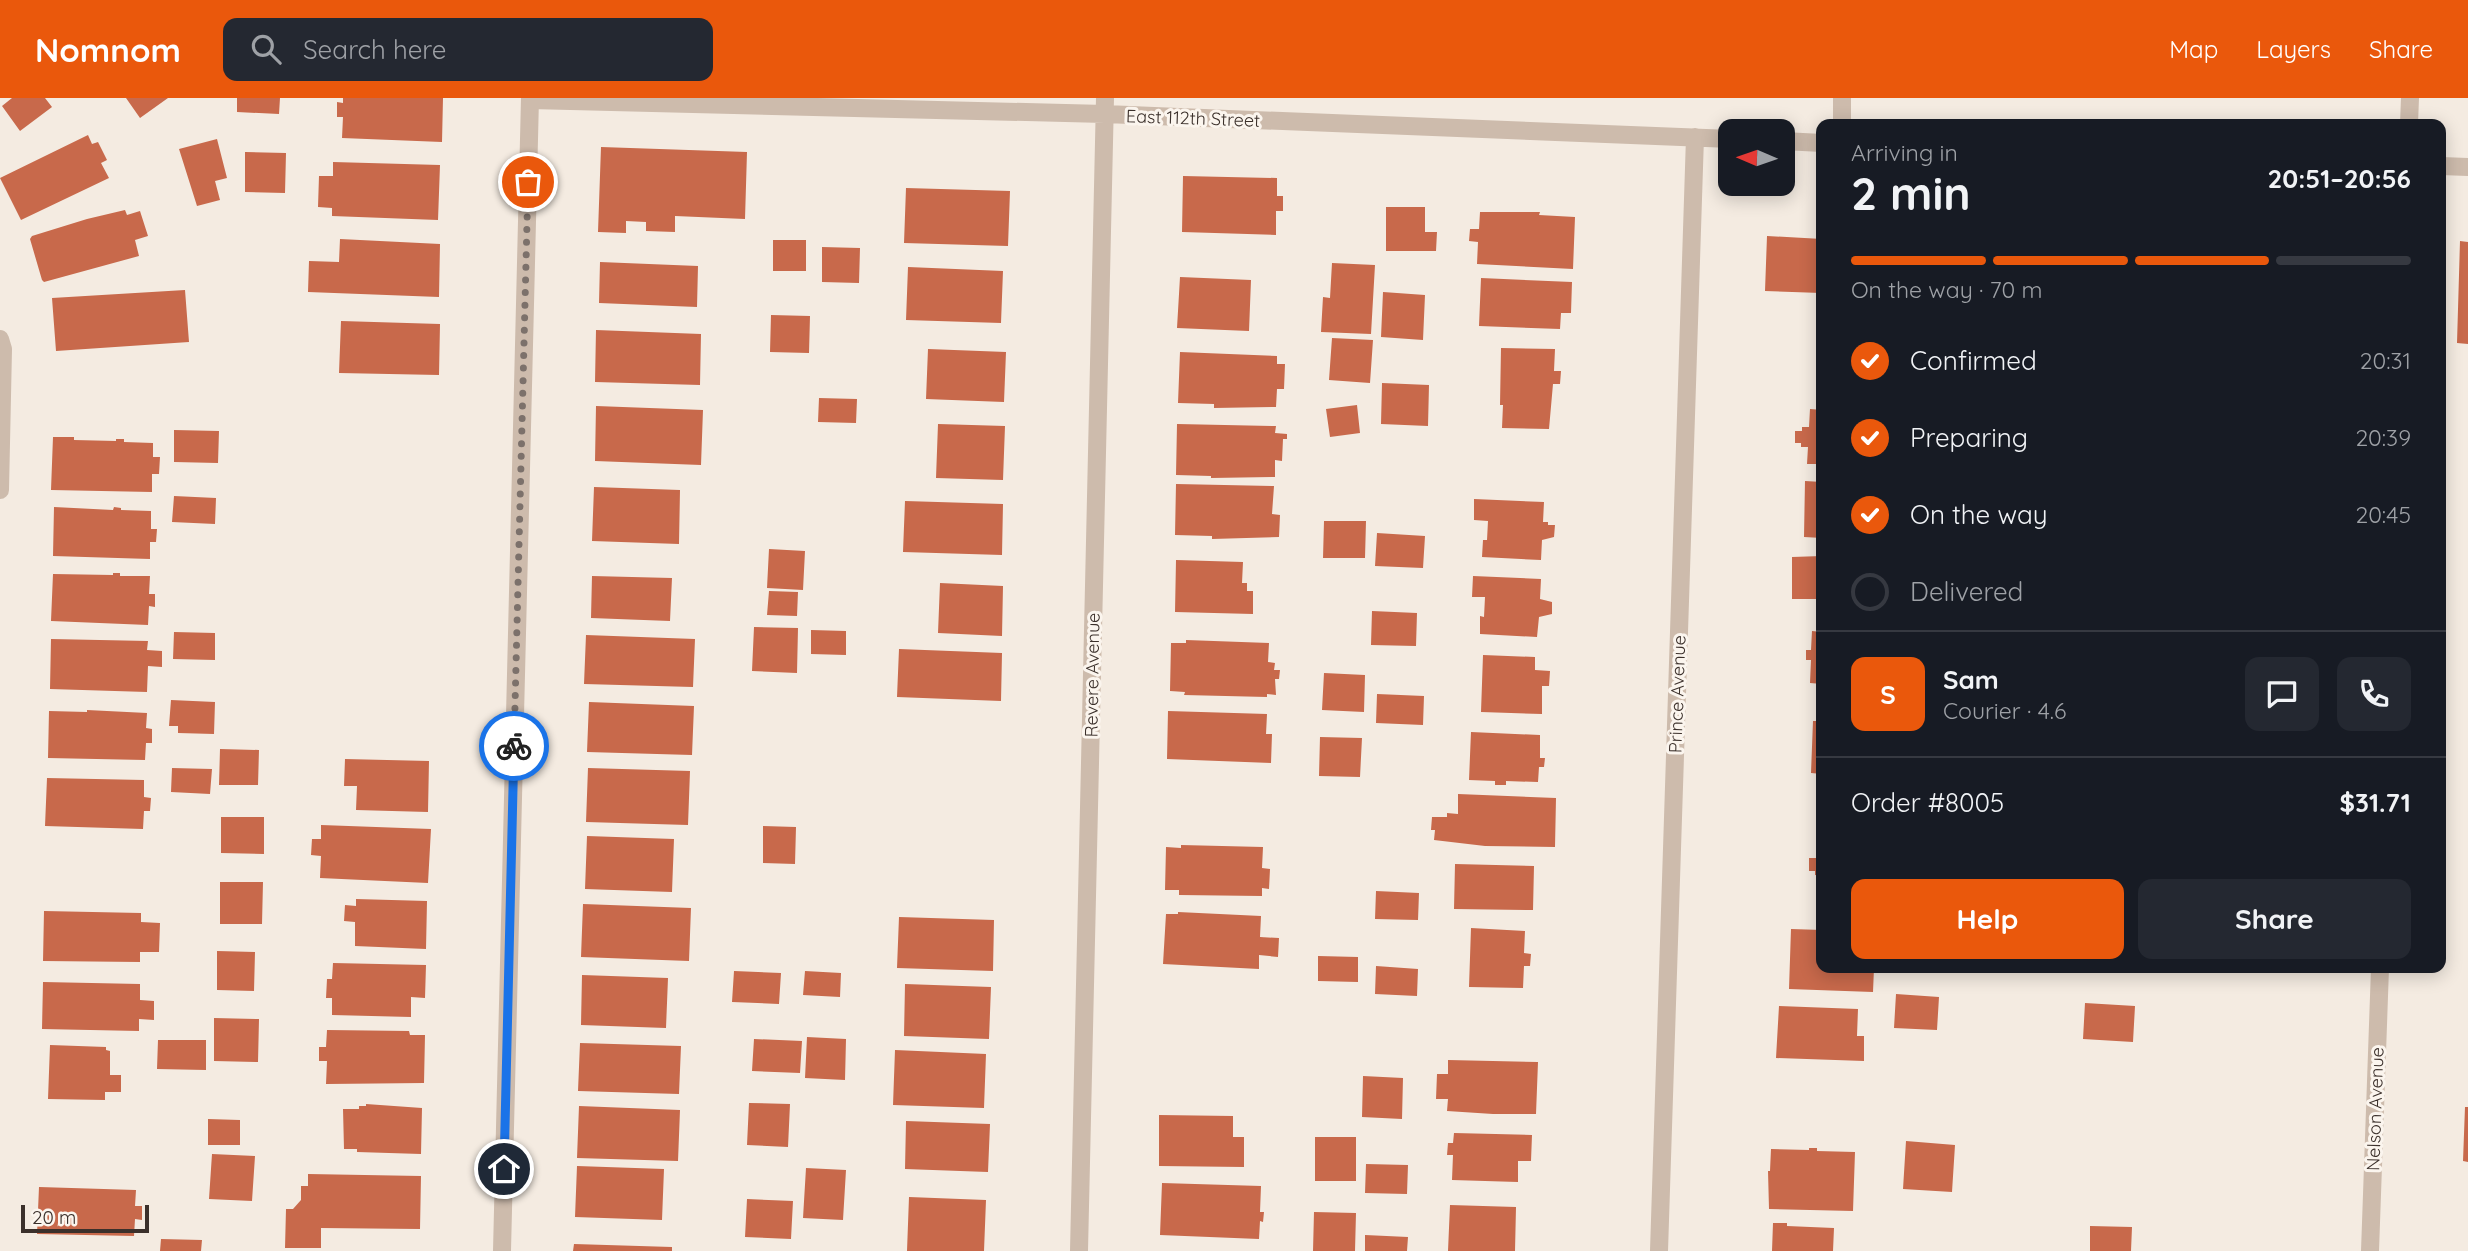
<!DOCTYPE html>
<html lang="en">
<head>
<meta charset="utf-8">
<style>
	:root { --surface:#171b24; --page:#242831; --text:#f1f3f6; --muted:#9ea1a6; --line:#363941; --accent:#ea580c }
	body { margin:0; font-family:Quicksand,sans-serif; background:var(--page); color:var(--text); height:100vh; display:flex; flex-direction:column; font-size:26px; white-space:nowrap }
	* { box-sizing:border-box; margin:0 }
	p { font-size:23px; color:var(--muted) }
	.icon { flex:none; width:38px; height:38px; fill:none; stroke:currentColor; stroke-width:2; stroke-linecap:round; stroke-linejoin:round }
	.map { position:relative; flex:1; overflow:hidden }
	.side { position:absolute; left:1816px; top:21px; width:630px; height:854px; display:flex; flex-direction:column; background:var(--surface); border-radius:14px; box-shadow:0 4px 18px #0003 }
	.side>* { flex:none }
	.needle { width:46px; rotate:272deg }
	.buttons { position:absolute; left:1718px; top:21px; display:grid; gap:14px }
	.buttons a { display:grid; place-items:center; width:77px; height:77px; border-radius:14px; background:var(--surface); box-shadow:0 4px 18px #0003; font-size:35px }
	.scale { position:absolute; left:21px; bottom:18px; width:128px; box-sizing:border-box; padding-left:7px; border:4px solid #3b302b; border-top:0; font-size:19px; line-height:24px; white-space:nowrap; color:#3b302b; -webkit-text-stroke:5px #fbf5ee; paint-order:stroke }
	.pin { position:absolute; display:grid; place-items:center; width:60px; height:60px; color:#fff; margin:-30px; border:4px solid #fff; border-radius:50%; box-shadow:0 2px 7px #0007 }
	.courier { position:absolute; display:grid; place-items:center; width:70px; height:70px; margin:-35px; border:5px solid #1a73e8; border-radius:50%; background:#fff; color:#222; box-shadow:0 2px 9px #0007 }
	.summary em { font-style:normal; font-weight:800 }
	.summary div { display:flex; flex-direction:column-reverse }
	.summary { display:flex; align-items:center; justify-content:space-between; height:119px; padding:0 35px }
	h1 { font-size:46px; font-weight:800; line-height:52px }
	.bar { display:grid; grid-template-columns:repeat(4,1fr); gap:10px 7px; align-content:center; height:84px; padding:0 35px }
	.bar i { height:9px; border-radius:5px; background:var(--line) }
	.bar .selected { background:var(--accent) }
	.bar p { grid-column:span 4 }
	.line { display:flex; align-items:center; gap:18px; padding:0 35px; border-top:2px solid var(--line) }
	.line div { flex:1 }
	.round { display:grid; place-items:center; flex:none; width:74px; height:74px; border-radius:14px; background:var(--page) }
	ol { padding:0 35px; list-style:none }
	li { display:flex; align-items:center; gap:21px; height:77px }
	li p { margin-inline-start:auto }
	li .icon { padding:7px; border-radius:50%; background:var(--accent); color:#fff; stroke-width:4 }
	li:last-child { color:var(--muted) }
	li i { width:38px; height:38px; border:4px solid var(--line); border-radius:50% }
	.primary-button { display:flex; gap:14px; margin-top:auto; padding:14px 35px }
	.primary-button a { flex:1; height:80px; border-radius:14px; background:var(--accent); color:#fff; font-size:28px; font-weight:800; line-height:80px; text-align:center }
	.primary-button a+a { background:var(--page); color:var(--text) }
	header { display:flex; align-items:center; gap:42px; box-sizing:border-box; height:98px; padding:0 35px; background:var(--accent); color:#fff }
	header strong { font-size:33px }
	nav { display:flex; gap:38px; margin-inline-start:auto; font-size:24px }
	.search { width:490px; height:63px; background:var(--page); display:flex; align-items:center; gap:18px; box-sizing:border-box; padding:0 24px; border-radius:14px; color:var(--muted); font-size:26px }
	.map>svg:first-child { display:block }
	.building { fill:#c8694b }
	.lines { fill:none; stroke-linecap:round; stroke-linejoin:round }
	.minor { stroke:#cdbbac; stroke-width:18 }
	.done { stroke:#7c716b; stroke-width:7; stroke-dasharray:0 12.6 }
	.route { stroke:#1a73e8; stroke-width:9 }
	.labels { text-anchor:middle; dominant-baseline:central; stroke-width:6; stroke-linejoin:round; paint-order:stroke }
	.street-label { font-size:18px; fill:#3b302b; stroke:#fbf5ee }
</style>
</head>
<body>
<header>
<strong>Nomnom</strong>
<div class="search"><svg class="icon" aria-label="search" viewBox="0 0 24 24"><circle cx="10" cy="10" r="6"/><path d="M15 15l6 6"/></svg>Search here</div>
<nav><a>Map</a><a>Layers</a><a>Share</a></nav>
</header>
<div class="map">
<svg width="2468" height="1153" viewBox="0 0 2468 1153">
	<rect width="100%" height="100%" fill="#f4ebe1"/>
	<path class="building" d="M 12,0 L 45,0 L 52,9 L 20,33 L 2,8 Z
		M 126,0 L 168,0 L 140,20 Z
		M 237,0 L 280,0 L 279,16 L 237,14 Z
		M 343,0 L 443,0 L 442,44 L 342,40 L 343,19 L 337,19 L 337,4 L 343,5 Z
		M 88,37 L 92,46 L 98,44 L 107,62 L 101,65 L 109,80 L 21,122 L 0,80 Z
		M 217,41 L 227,80 L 215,83 L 220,102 L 197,108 L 179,51 Z
		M 601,49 L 747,54 L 745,121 L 675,118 L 675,134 L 646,133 L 646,124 L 626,123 L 626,135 L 598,134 Z
		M 245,54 L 286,55 L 285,95 L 245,94 Z
		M 333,64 L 440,67 L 438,122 L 332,118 L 332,110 L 318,109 L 319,78 L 333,78 Z
		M 1183,78 L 1277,80 L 1277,98 L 1283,98 L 1283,113 L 1276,113 L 1276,137 L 1182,134 Z
		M 906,90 L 1010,93 L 1008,148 L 904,145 Z
		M 1386,109 L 1425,109 L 1425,134 L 1437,134 L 1436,153 L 1386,153 Z
		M 125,112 L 127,117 L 140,113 L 148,138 L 135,142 L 139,158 L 44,184 L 42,182 L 30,141 L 32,138 L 87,121 Z
		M 1480,114 L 1540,114 L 1539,117 L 1575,119 L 1573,171 L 1477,166 L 1478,144 L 1469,143 L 1470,131 L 1479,131 Z
		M 1767,138 L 1822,141 L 1821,195 L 1765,193 Z
		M 340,141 L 440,146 L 439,199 L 308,194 L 309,163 L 339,164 Z
		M 773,142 L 806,142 L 806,173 L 773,173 Z
		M 2460,143 L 2468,144 L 2468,246 L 2457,245 Z
		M 822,149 L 860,150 L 859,185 L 822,184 Z
		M 600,164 L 698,168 L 697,209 L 599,205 Z
		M 1332,165 L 1375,167 L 1371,236 L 1321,234 L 1323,199 L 1330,200 Z
		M 908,169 L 1003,173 L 1001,225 L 906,222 Z
		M 1180,179 L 1251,182 L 1249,233 L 1177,230 Z
		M 1481,180 L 1572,184 L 1571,215 L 1561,215 L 1560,231 L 1479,228 Z
		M 185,192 L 189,244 L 56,253 L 52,200 Z
		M 1383,194 L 1425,197 L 1423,242 L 1381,239 Z
		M 771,217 L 810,218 L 809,255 L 770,254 Z
		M 341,223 L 440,226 L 439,277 L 339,275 Z
		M 596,232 L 701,236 L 700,287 L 595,284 Z
		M 1332,240 L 1373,242 L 1370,285 L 1329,282 Z
		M 1501,250 L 1555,251 L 1554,273 L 1561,273 L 1560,286 L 1553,286 L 1549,331 L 1502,330 L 1503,307 L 1500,307 Z
		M 928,251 L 1006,254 L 1004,304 L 926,301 Z
		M 1180,254 L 1277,258 L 1277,266 L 1285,266 L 1284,291 L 1277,291 L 1276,309 L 1214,310 L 1214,306 L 1178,305 Z
		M 1382,285 L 1429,287 L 1428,328 L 1381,326 Z
		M 819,300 L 857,301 L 856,325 L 818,324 Z
		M 1357,307 L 1360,335 L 1330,339 L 1326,311 Z
		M 596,308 L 703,312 L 701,367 L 595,363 Z
		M 1810,311 L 1822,312 L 1822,366 L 1807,366 L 1808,349 L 1801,349 L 1801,345 L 1795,345 L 1795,333 L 1802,333 L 1802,329 L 1809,329 Z
		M 938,326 L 1005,328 L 1003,382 L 936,380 Z
		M 1177,326 L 1276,328 L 1275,335 L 1287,336 L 1287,341 L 1283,341 L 1282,363 L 1275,362 L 1275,379 L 1211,380 L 1211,378 L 1176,377 Z
		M 174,332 L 219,333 L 218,365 L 174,364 Z
		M 53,339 L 74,339 L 74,342 L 116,343 L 116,341 L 124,341 L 124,344 L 153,345 L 153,359 L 160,359 L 159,376 L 152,376 L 152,394 L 51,392 Z
		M 1805,383 L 1822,384 L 1822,440 L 1804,439 Z
		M 1176,386 L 1274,388 L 1272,416 L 1280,417 L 1279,439 L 1212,441 L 1212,438 L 1175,437 Z
		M 594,389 L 680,392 L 679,446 L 592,443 Z
		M 174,398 L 216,400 L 215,426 L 172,424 Z
		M 1474,401 L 1544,404 L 1543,424 L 1548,424 L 1548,427 L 1555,427 L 1554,439 L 1542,442 L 1541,462 L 1482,459 L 1483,442 L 1487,442 L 1488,423 L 1474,422 Z
		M 905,403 L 1003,406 L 1002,457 L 903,454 Z
		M 54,409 L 113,412 L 114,409 L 121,410 L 121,412 L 151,413 L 151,431 L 157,431 L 156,444 L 150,444 L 150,461 L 53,458 Z
		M 1324,423 L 1366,423 L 1365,460 L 1323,460 Z
		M 1377,435 L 1425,438 L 1423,470 L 1375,468 Z
		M 769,451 L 805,453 L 803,492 L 767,490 Z
		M 1822,458 L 1822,501 L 1792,501 L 1792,459 Z
		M 1176,462 L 1243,464 L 1242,485 L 1247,485 L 1247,493 L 1253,493 L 1253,516 L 1175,514 Z
		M 113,475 L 120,475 L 120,478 L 150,478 L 149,496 L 155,496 L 155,509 L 149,508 L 148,527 L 51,523 L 53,476 L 113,477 Z
		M 592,478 L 672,480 L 670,523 L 591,520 Z
		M 1473,478 L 1541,481 L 1540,501 L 1552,504 L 1552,516 L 1539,519 L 1537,539 L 1480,536 L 1480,518 L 1484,519 L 1485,499 L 1472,499 Z
		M 940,485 L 1003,488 L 1002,538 L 938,535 Z
		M 769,493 L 798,494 L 797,518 L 767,517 Z
		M 1372,513 L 1417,515 L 1416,548 L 1371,547 Z
		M 754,529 L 798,530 L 797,575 L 752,573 Z
		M 811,532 L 846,533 L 846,557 L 811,556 Z
		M 1812,533 L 1822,534 L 1822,586 L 1810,585 L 1811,562 L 1806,562 L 1806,552 L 1811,552 Z
		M 174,534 L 215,535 L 215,562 L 173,561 Z
		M 586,537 L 695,541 L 693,589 L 584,586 Z
		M 51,541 L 148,543 L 147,552 L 162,553 L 162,569 L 148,568 L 147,594 L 50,591 Z
		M 1186,542 L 1269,545 L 1268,564 L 1275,565 L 1274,572 L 1280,572 L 1279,581 L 1275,581 L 1276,597 L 1267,596 L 1267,599 L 1184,597 L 1185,594 L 1170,593 L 1171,545 L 1186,545 Z
		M 899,551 L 1002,555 L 1001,603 L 897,599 Z
		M 1483,557 L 1535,559 L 1535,572 L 1550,573 L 1549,588 L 1542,588 L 1542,616 L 1481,614 Z
		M 1324,575 L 1365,577 L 1364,614 L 1322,612 Z
		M 1377,596 L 1424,598 L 1423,627 L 1376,625 Z
		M 171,602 L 215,604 L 214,636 L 178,635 L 178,628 L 169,628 Z
		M 589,604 L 694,608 L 692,657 L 587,654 Z
		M 87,612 L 147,615 L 146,630 L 152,631 L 152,645 L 146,645 L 145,662 L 48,660 L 49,613 L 87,614 Z
		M 1168,613 L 1267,616 L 1266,636 L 1272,636 L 1271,665 L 1167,661 Z
		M 1813,623 L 1822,623 L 1822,676 L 1811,675 Z
		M 1471,634 L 1540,637 L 1540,660 L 1545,660 L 1544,669 L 1539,669 L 1538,684 L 1506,683 L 1506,687 L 1495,687 L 1495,683 L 1469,682 Z
		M 1320,639 L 1362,640 L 1360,679 L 1319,678 Z
		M 220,651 L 259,652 L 258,687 L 219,687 Z
		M 345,661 L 429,663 L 428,714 L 356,712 L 357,688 L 344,688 Z
		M 172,670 L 212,671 L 210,696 L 171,694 Z
		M 588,670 L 690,673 L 688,727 L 586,724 Z
		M 47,680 L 144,682 L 144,699 L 151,700 L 150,713 L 144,713 L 143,731 L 45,728 Z
		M 1458,696 L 1556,700 L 1555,749 L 1485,748 L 1434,742 L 1435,732 L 1431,732 L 1432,719 L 1447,719 L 1447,715 L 1458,716 Z
		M 221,719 L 264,719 L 264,756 L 221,755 Z
		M 321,727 L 431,731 L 428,785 L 320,780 L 321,758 L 311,757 L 312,741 L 321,741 Z
		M 763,728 L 796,729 L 795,766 L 763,765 Z
		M 587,738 L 674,741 L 672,794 L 585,791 Z
		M 1816,741 L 1822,741 L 1822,778 L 1815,777 L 1815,773 L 1809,773 L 1809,760 L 1816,760 Z
		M 1181,747 L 1263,749 L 1262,770 L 1270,771 L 1269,791 L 1262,790 L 1262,798 L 1179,797 L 1179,792 L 1165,792 L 1166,749 L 1181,750 Z
		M 1455,766 L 1534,768 L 1533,812 L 1454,811 Z
		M 220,784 L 263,784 L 262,826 L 220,826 Z
		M 1376,793 L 1419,795 L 1418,822 L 1375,821 Z
		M 356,801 L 427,803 L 426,851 L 355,848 L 355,824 L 344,823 L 345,807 L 356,808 Z
		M 583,806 L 691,810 L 689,863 L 581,859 Z
		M 44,813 L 141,815 L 141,824 L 160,825 L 159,854 L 140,854 L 140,864 L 43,863 Z
		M 1178,814 L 1261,818 L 1260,839 L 1279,840 L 1278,859 L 1259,857 L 1259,871 L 1163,866 L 1166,816 L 1178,816 Z
		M 899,819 L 994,822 L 993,873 L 897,870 Z
		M 1471,830 L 1525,833 L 1524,855 L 1531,856 L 1530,868 L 1524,868 L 1523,890 L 1469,889 Z
		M 1791,831 L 1822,832 L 1822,870 L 1874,870 L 1873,894 L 1789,891 Z
		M 217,853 L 255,854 L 254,893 L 217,892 Z
		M 1318,858 L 1358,859 L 1358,884 L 1318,883 Z
		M 333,865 L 426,867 L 425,900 L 411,899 L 411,919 L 332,917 L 332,900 L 326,900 L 327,881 L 332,881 Z
		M 1376,868 L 1418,871 L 1417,898 L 1375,896 Z
		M 1947,870 L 2002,870 L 2002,875 L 1947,873 Z
		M 734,873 L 781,875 L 779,906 L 732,904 Z
		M 805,873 L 841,875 L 840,899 L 803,897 Z
		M 582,877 L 668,880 L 666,930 L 581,927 Z
		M 43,884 L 140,886 L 140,902 L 154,903 L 154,922 L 139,921 L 139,933 L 42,931 Z
		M 905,886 L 991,889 L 989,941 L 904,938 Z
		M 1896,896 L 1939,899 L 1937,932 L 1894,930 Z
		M 2085,905 L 2135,908 L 2133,944 L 2083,941 Z
		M 1779,908 L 1858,911 L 1857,938 L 1864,938 L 1864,963 L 1776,960 Z
		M 214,920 L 259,921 L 258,964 L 214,963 Z
		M 327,932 L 409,933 L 410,937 L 425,937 L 424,985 L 326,986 L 327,963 L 319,963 L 319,949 L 326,949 Z
		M 807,939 L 846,941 L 845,982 L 805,980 Z
		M 754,941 L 802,943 L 800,975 L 752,973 Z
		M 158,942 L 206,942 L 206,972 L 157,971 Z
		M 580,945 L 681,948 L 679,996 L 578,993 Z
		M 50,947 L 106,949 L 106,952 L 110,953 L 110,977 L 121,977 L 121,994 L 105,994 L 105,1002 L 48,1001 Z
		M 895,952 L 986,956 L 984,1010 L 893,1007 Z
		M 1448,962 L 1538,964 L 1536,1016 L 1493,1016 L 1447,1013 L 1448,1001 L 1436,1001 L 1437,976 L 1448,976 Z
		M 1363,978 L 1403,980 L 1402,1021 L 1362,1019 Z
		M 749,1005 L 790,1006 L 788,1049 L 747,1047 Z
		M 366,1006 L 422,1010 L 421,1056 L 357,1054 L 357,1051 L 344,1051 L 343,1011 L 359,1011 L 359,1008 L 366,1008 Z
		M 579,1008 L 680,1012 L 678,1063 L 577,1060 Z
		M 2465,1009 L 2468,1009 L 2468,1064 L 2463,1063 Z
		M 1159,1017 L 1233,1018 L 1233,1039 L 1244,1039 L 1244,1069 L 1159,1068 Z
		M 208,1021 L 240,1022 L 240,1047 L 208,1047 Z
		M 906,1023 L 990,1026 L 988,1074 L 905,1071 Z
		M 1454,1035 L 1532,1037 L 1531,1063 L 1518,1063 L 1518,1084 L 1452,1082 L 1453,1057 L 1447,1057 L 1448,1045 L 1453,1045 Z
		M 1315,1039 L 1356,1039 L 1356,1083 L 1315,1083 Z
		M 1906,1043 L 1955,1047 L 1952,1094 L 1903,1091 Z
		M 1809,1050 L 1817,1050 L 1817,1053 L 1855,1054 L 1853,1113 L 1769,1111 L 1768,1073 L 1770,1073 L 1771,1051 L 1809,1052 Z
		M 212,1056 L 255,1058 L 252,1103 L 209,1101 Z
		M 1366,1066 L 1408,1067 L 1407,1096 L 1365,1095 Z
		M 577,1068 L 664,1071 L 662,1122 L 575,1119 Z
		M 806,1070 L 846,1072 L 843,1122 L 803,1120 Z
		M 308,1076 L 421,1078 L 420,1131 L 321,1130 L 321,1150 L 285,1150 L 286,1111 L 293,1111 L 301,1102 L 301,1088 L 308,1088 Z
		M 1162,1085 L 1261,1088 L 1260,1114 L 1264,1114 L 1263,1124 L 1260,1123 L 1259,1141 L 1160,1137 Z
		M 39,1089 L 136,1092 L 135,1108 L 142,1108 L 142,1122 L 135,1121 L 134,1138 L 37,1136 Z
		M 909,1099 L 986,1102 L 984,1153 L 907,1153 Z
		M 747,1101 L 793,1103 L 791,1141 L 745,1139 Z
		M 1450,1107 L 1516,1109 L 1515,1153 L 1448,1153 Z
		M 1314,1114 L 1356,1115 L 1355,1153 L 1313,1153 Z
		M 1773,1125 L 1787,1125 L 1787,1128 L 1834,1130 L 1833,1153 L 1772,1153 Z
		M 2090,1128 L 2132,1129 L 2131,1153 L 2090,1153 Z
		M 1365,1137 L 1408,1139 L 1407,1153 L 1365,1153 Z
		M 161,1141 L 202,1142 L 201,1153 L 160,1153 Z
		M 574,1146 L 672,1149 L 672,1153 L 573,1153 Z"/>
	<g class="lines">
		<path class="minor" d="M 530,2 L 1105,16 L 1731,41
			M 1842,26 L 1842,0
			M 2409,26 L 2410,0
			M 1783,43 L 1822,45
			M 2441,68 L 2468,69
			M 0,241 L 3,251 L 0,392
			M 502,1153 L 530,0
			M 1079,1153 L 1105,0
			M 1659,1153 L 1695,39
			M 2370,1153 L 2380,870"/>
	</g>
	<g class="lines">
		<path class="done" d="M 514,648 L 528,84"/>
		<path class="route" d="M 504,1071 L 514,648"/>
	</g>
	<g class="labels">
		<g class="street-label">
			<text transform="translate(1193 20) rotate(2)">East 112th Street</text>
			<text transform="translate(1092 577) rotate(-89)">Revere Avenue</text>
			<text transform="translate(1677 596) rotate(-88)">Prince Avenue</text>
			<text transform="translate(2375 1011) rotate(-88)">Nelson Avenue</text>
		</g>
	</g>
</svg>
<div class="buttons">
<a><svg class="needle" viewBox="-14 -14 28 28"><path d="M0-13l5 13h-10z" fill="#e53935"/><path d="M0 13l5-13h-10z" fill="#9ea1a6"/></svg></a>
</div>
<div class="scale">20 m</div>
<div class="pin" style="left:528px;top:84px;background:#ea580c"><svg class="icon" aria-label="bag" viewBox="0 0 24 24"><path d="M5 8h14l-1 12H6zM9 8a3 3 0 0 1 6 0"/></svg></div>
<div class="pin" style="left:504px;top:1071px;background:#1f2937"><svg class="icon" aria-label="home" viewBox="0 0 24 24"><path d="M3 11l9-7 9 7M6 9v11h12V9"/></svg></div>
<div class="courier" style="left:514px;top:648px"><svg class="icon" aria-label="bike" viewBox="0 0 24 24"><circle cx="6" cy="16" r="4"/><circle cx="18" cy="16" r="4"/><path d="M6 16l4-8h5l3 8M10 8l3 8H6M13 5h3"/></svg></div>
<section class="side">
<div class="summary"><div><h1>2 min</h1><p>Arriving in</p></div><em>20:51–20:56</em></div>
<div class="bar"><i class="selected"></i><i class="selected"></i><i class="selected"></i><i></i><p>On the way · 70 m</p></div>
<ol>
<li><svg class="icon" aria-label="check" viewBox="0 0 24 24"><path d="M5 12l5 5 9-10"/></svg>Confirmed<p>20:31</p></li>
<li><svg class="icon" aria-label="check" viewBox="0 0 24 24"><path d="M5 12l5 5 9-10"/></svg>Preparing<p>20:39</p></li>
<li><svg class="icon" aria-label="check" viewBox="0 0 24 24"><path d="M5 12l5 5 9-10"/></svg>On the way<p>20:45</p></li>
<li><i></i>Delivered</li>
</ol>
<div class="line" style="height:126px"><b class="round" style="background:var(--accent);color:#fff">S</b><div><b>Sam</b><p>Courier · 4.6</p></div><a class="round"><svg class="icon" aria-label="chat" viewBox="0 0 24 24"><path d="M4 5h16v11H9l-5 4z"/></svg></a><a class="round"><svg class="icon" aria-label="phone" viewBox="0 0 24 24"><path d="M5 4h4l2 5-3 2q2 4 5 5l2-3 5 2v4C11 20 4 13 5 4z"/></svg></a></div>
<div class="line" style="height:91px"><div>Order #8005</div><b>$31.71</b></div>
<div class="primary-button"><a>Help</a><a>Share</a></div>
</section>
</div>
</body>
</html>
